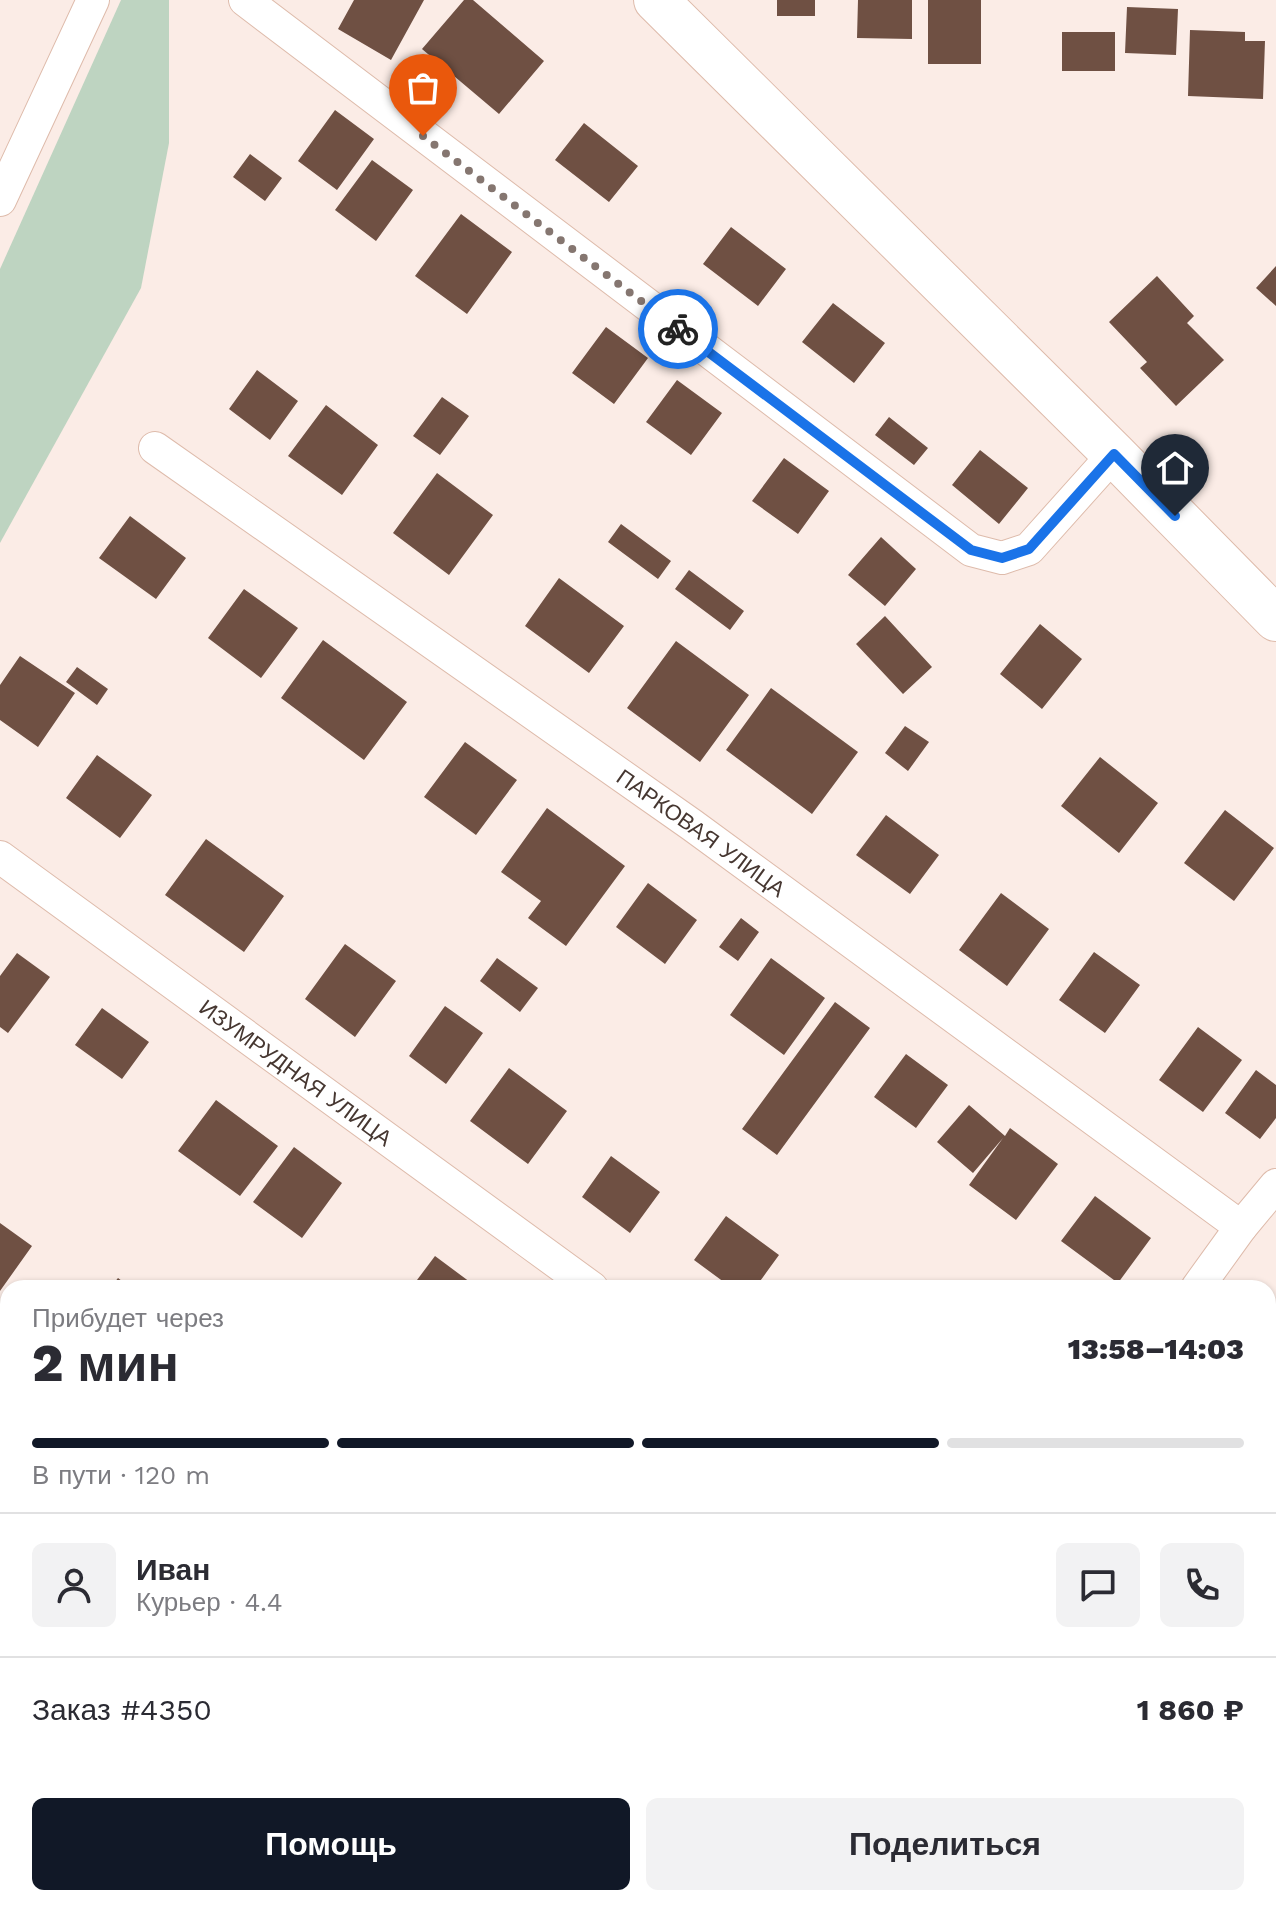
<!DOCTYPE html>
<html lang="ru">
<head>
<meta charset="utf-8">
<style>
	:root { --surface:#fff; --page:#f2f2f3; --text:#2b2b33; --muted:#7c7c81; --line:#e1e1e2; --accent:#111827 }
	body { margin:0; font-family:"Work Sans",sans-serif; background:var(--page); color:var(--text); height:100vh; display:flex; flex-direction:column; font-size:30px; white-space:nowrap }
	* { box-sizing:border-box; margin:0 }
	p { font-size:26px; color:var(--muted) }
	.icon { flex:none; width:44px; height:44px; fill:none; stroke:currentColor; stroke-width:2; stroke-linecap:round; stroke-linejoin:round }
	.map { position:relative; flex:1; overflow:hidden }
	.sheet { position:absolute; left:0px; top:1280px; width:1276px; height:626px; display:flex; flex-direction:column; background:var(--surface); border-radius:24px 24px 0 0; box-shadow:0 2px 6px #0004 }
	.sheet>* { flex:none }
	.pin { position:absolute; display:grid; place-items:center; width:68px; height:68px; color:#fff; margin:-82px -34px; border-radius:50% 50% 50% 0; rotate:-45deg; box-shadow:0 0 8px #0007 }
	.pin .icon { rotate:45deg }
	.courier { position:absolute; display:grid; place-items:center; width:80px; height:80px; margin:-40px; border:6px solid #1a73e8; border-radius:50%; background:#fff; color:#222; box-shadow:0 2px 10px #0007 }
	.headline em { font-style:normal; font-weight:800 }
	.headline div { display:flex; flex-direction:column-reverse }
	.headline { display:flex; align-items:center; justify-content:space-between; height:136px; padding:0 32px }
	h1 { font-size:52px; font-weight:800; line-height:60px }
	.bar { display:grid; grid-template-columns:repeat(4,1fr); gap:12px 8px; align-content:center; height:96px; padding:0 32px }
	.bar i { height:10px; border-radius:6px; background:var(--line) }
	.bar .current { background:var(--accent) }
	.bar p { grid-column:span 4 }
	.line { display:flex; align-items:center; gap:20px; padding:0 32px; border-top:2px solid var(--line) }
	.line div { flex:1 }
	.round { display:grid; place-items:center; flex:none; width:84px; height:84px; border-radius:12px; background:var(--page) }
	.button { display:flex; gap:16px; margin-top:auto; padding:16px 32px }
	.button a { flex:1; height:92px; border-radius:12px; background:var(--accent); color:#fff; font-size:32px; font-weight:800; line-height:92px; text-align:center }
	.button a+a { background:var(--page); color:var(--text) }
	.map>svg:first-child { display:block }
	.green { fill:#bed4c1 }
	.building { fill:#6f5043 }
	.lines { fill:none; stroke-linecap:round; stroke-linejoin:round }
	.street-casing { stroke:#debbab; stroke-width:34 }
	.secondary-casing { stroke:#debbab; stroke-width:46 }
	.street { stroke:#fff; stroke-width:32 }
	.secondary { stroke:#fff; stroke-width:44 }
	.done { stroke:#857670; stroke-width:8; stroke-dasharray:0 14.4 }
	.route { stroke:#1a73e8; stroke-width:10 }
	.labels { text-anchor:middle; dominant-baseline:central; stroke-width:8; stroke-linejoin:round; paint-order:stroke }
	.street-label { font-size:22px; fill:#463731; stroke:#fff }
</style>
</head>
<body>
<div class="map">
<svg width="1276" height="1905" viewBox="0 0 1276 1905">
	<rect width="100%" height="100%" fill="#fbece6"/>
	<path class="green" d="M 121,0 L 169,0 L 169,143 L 141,288 L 0,543 L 0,269 Z"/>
	<path class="building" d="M 354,0 L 424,0 L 391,60 L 338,29 Z
		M 464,0 L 473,0 L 544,61 L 499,114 L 422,49 Z
		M 777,0 L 815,0 L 815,16 L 777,16 Z
		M 858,0 L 912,0 L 912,39 L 857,38 Z
		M 928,0 L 981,0 L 981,64 L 928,64 Z
		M 1127,7 L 1178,9 L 1176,55 L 1125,53 Z
		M 1190,30 L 1245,32 L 1245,41 L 1265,41 L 1263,99 L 1188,96 Z
		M 1062,32 L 1115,32 L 1115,71 L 1062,71 Z
		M 335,110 L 374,139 L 337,190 L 298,161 Z
		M 584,123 L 638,166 L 609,202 L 555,160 Z
		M 250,154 L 282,178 L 265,201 L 233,177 Z
		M 372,160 L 413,190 L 376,241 L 335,210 Z
		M 461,214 L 512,252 L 467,314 L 415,276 Z
		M 731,227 L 786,269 L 758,306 L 703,264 Z
		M 1276,266 L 1276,306 L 1256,288 Z
		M 1157,276 L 1194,316 L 1187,323 L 1224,360 L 1176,406 L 1140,368 L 1147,362 L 1109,322 Z
		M 833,303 L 885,343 L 854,383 L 802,342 Z
		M 606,327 L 648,358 L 614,404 L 572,373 Z
		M 257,370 L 298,401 L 270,440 L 229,409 Z
		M 677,380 L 722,413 L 691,455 L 646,422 Z
		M 442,397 L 469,416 L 440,455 L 413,436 Z
		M 326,405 L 378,445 L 342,495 L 288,456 Z
		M 889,417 L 928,448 L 914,465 L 875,435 Z
		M 980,450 L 1028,488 L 999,524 L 952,485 Z
		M 784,458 L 829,491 L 798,534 L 752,501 Z
		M 437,473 L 493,515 L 449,575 L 393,533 Z
		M 130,516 L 186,558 L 156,599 L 99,558 Z
		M 621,524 L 671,561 L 658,579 L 608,542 Z
		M 881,537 L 916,569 L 885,606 L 848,575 Z
		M 689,570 L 744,611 L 730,630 L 675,589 Z
		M 559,578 L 624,626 L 589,673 L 525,626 Z
		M 244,589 L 298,628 L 261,678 L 208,638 Z
		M 885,616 L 932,667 L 903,694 L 856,644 Z
		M 1040,624 L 1082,659 L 1042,709 L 1000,674 Z
		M 323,640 L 407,702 L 364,760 L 281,698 Z
		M 676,641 L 749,695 L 700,762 L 627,708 Z
		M 20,656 L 75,693 L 38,747 L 0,720 L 0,685 Z
		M 77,667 L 108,689 L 97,705 L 66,682 Z
		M 771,688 L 858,752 L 812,814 L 726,750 Z
		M 905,726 L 929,742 L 908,771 L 885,753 Z
		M 465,742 L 517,780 L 476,835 L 424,797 Z
		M 97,755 L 152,795 L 120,838 L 66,798 Z
		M 1100,757 L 1158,803 L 1119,853 L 1061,806 Z
		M 547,808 L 625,866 L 566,946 L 528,918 L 541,901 L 501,872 Z
		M 1225,810 L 1274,848 L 1234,901 L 1184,863 Z
		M 886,815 L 939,855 L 910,894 L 856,855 Z
		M 206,839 L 284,896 L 244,952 L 165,895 Z
		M 648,883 L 697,920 L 665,964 L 616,927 Z
		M 1001,893 L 1049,929 L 1007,986 L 959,950 Z
		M 741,918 L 759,932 L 738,961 L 719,947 Z
		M 345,944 L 396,981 L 355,1037 L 305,999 Z
		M 1094,952 L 1140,985 L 1105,1033 L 1059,1000 Z
		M 17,953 L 50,977 L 8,1033 L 0,1027 L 0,976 Z
		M 497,958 L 538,988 L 520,1012 L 480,981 Z
		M 771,958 L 825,998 L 784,1055 L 730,1015 Z
		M 835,1002 L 870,1028 L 777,1155 L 742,1129 Z
		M 445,1006 L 483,1033 L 446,1084 L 409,1056 Z
		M 102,1008 L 149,1042 L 122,1079 L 75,1045 Z
		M 1198,1027 L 1242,1060 L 1203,1112 L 1159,1080 Z
		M 906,1054 L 948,1085 L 916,1128 L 874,1097 Z
		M 509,1068 L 567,1111 L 528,1164 L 470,1121 Z
		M 1256,1070 L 1276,1085 L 1276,1118 L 1260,1139 L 1225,1113 Z
		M 216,1100 L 278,1146 L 240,1196 L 178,1151 Z
		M 969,1105 L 1005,1136 L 1010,1128 L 1058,1164 L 1016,1220 L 969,1185 L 1003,1138 L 973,1173 L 937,1142 Z
		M 294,1147 L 342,1183 L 302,1238 L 253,1202 Z
		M 611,1156 L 660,1192 L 630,1233 L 582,1197 Z
		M 1095,1196 L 1151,1238 L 1118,1283 L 1061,1241 Z
		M 726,1216 L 779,1255 L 755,1288 L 732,1288 L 694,1260 Z
		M 0,1223 L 32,1246 L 0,1291 Z
		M 435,1256 L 478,1288 L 411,1288 Z
		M 118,1278 L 131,1288 L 110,1288 Z
		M 0,1711 L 8,1716 L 8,1724 L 0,1736 Z
		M 2,1804 L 8,1809 L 8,1885 L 0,1879 Z
		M 73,1898 L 138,1898 L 147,1905 L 68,1905 Z
		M 439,1898 L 493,1898 L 488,1905 L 448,1905 Z
		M 533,1898 L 579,1898 L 574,1905 L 543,1905 Z"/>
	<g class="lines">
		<g class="street-casing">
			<g id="street">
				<path d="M 245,0 L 971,550 L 1002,558 L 1029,549 L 1114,454"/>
				<path d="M 0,200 L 93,0"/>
				<path id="s1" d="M 155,448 L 692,825 L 1241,1227"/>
				<path id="s2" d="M 0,857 L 592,1288"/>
				<path d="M 1197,1288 L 1241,1227 L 1276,1185"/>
				<path d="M 0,1352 L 8,1358"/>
				<path d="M 748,1898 L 757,1905"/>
				<path d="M 783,1905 L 787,1898"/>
			</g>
		</g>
		<g class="secondary-casing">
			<path id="secondary" d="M 656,0 L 1114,454 L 1276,619"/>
		</g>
		<use href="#street" class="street"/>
		<use href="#secondary" class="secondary"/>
	</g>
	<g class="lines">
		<path class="done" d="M 423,136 L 678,329"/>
		<path class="route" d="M 678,329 L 971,550 L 1002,558 L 1029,549 L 1114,454 L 1175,516"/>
	</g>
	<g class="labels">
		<g class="street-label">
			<text stroke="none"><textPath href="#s1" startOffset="668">ПАРКОВАЯ УЛИЦА</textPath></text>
			<text stroke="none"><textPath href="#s2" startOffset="366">ИЗУМРУДНАЯ УЛИЦА</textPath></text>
		</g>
	</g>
</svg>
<div class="pin" style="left:423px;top:136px;background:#ea580c"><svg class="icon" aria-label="bag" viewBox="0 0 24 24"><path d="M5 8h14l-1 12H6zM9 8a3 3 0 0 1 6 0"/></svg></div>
<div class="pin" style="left:1175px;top:516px;background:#1f2937"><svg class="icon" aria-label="home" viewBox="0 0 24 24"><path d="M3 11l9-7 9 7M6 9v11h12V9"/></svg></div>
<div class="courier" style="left:678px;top:329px"><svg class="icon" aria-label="bike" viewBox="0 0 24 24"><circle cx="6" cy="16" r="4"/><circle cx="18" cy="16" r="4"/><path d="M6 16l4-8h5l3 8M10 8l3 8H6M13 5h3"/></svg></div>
<section class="sheet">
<div class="headline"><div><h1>2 мин</h1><p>Прибудет через</p></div><em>13:58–14:03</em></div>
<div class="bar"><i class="current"></i><i class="current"></i><i class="current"></i><i></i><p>В пути · 120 m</p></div>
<div class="line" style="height:144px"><a class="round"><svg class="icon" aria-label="person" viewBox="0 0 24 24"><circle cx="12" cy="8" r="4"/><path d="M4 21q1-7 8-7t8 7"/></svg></a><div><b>Иван</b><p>Курьер · 4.4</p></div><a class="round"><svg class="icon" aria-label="chat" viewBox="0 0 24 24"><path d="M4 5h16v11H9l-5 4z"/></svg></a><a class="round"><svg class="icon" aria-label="phone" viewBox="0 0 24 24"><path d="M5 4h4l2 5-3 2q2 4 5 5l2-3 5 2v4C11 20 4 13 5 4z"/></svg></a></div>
<div class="line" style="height:104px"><div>Заказ #4350</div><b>1 860 ₽</b></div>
<div class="button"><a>Помощь</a><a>Поделиться</a></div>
</section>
</div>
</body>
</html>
